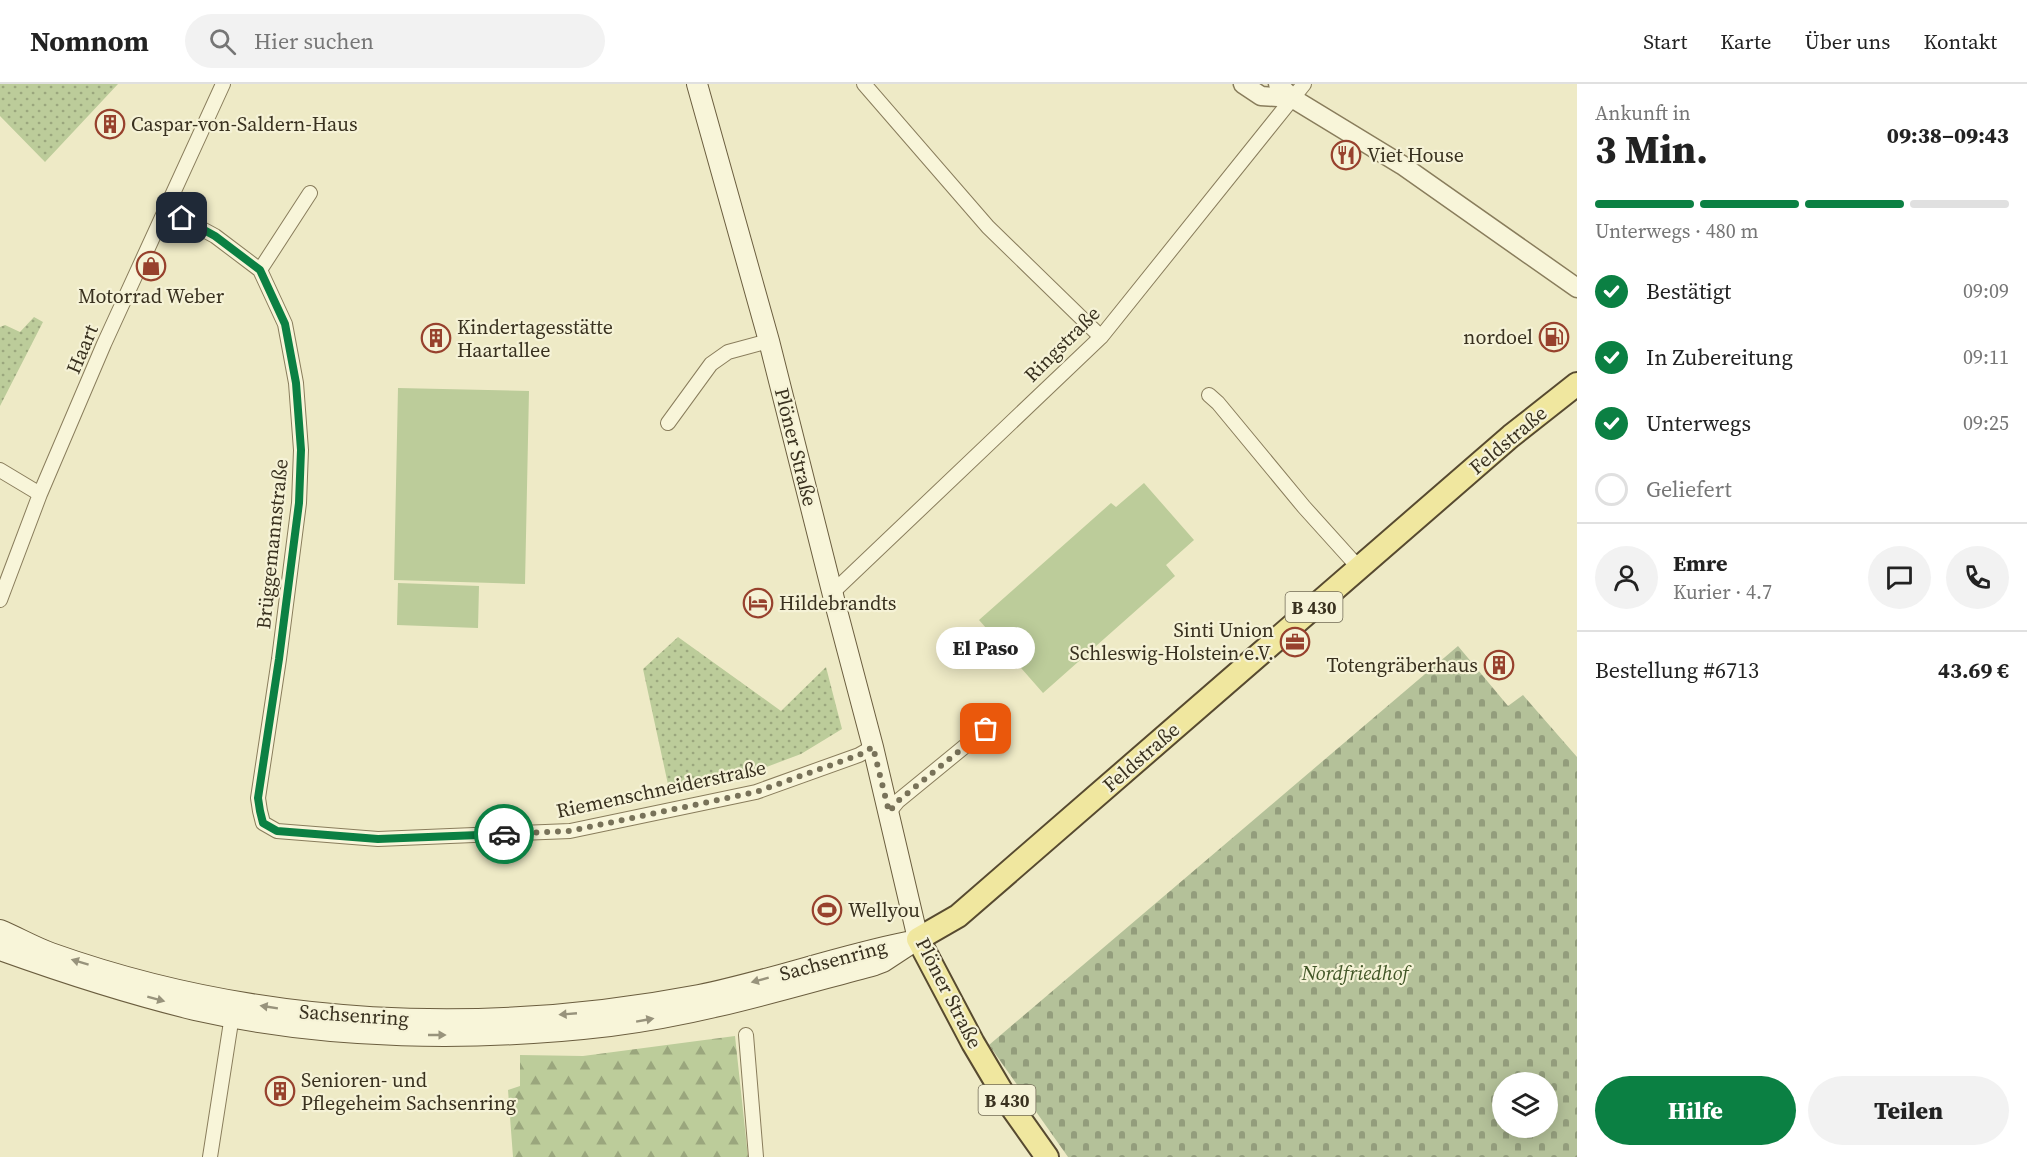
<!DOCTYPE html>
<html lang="de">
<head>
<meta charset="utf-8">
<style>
	:root { --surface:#fff; --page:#f2f2f2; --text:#222; --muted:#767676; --line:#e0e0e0; --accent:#0b8043 }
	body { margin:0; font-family:"Source Serif 4",serif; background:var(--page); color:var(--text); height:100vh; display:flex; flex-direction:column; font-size:22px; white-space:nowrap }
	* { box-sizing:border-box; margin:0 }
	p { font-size:20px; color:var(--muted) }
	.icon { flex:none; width:33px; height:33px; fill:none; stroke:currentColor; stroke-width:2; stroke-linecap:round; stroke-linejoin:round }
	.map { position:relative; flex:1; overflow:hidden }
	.drawer { display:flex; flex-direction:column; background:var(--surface); width:450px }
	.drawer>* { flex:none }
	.buttons { position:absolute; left:1492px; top:988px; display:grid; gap:12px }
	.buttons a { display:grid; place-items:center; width:66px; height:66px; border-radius:50%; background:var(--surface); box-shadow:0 3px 15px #0003; font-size:30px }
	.pin { position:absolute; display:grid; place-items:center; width:51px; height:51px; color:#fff; margin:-26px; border-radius:12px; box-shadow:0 3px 9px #0006 }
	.courier { position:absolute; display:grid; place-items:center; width:60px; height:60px; margin:-30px; border:4px solid #0b8043; border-radius:50%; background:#fff; color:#222; box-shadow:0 2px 8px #0007 }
	.bubble { position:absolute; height:42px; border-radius:21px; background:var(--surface); box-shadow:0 3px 15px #0003; font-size:20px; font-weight:800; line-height:42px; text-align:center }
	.head em { font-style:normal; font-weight:800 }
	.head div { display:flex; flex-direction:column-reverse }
	.head { display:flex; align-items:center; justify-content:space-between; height:102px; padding:0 18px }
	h1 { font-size:39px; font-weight:800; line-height:45px }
	.bar { display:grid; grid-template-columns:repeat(4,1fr); gap:9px 6px; align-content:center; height:72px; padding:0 18px }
	.bar i { height:8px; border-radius:4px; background:var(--line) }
	.bar .on { background:var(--accent) }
	.bar p { grid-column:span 4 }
	.line { display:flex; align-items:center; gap:15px; padding:0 18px; border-top:2px solid var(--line) }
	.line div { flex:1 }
	.round { display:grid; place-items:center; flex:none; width:63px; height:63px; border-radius:32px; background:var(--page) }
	ol { padding:0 18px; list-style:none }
	li { display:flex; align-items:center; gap:18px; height:66px }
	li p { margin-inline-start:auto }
	li .icon { padding:6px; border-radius:50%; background:var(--accent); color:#fff; stroke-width:4 }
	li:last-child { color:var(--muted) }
	li i { width:33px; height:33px; border:3px solid var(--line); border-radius:50% }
	.primary-button { display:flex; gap:12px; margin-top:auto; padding:12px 18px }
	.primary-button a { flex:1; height:69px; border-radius:36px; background:var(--accent); color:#fff; font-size:24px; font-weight:800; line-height:69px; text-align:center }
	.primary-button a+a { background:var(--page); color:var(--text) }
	header { display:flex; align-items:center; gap:36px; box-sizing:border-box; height:84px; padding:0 30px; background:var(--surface); border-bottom:2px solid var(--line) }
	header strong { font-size:28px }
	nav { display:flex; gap:33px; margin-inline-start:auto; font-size:21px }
	.search { width:420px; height:54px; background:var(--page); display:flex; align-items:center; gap:15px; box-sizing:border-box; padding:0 21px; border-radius:33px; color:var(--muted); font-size:22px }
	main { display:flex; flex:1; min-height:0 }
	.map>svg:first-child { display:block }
	.forest { fill:url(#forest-firs) }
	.cemetery { fill:url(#cemetery-stones); fill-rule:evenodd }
	.park { fill:url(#park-dots) }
	.pitch { fill:#bccc9a }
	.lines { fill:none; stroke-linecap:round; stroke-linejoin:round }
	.minor-casing { stroke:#897d5c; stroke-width:16 }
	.tertiary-casing { stroke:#897d5c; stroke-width:21 }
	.secondary-casing { stroke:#6b5e3f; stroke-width:22 }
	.primary-casing { stroke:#574a30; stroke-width:26 }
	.minor { stroke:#f8f5d9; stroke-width:14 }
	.tertiary { stroke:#f8f5d9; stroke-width:18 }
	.secondary { stroke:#f8f5d9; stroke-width:20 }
	.primary { stroke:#f0e79f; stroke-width:22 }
	.oneway { fill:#98937c }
	.done { stroke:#787259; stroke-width:6; stroke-dasharray:0 10.8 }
	.route { stroke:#0b8043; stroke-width:8 }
	.labels { text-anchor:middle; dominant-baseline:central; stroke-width:4.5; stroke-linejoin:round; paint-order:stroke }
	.shield { fill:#f5f2d6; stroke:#716b56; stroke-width:1.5 }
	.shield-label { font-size:18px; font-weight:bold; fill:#39311f }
	.poi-label { font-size:20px; fill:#39311f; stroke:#f5f2d6; text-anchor:start }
	.street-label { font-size:20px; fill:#39311f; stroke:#f5f2d6 }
	.park-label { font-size:20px; font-style:italic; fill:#405526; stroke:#f5f2d6 }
</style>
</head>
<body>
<header>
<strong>Nomnom</strong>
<div class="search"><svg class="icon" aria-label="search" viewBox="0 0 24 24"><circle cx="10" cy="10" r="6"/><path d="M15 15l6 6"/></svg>Hier suchen</div>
<nav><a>Start</a><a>Karte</a><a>Über uns</a><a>Kontakt</a></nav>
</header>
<main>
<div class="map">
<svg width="1577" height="1073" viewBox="0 0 1577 1073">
	<defs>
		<pattern id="forest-firs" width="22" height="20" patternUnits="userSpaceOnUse" patternTransform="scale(1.5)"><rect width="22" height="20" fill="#bccc9a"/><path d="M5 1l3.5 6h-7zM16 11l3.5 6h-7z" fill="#9aa67d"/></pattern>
		<pattern id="cemetery-stones" width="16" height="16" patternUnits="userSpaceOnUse" patternTransform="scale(1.5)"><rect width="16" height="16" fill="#b4c199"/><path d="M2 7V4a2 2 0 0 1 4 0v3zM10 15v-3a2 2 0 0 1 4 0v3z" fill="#939d7c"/></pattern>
		<pattern id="park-dots" width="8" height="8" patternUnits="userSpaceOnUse" patternTransform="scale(1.5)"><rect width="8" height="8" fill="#bccc9a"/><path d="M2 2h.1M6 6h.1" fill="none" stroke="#9aa67d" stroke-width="1.8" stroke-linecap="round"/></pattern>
	</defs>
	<rect width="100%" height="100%" fill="#eeeac6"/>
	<path class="forest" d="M 735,952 L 748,1073 L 513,1073 L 508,1006 L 520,1002 L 520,971 L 583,972 Z"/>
	<path class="cemetery" d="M 1458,562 L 1508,622 L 1523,611 L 1577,673 L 1577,1073 L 1068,1073 L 989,961 ZM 1503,999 L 1548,999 L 1548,1044 L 1503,1044 Z"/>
	<path class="park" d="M 0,0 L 118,0 L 45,78 L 0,32 Z
		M 34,233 L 43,238 L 0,322 L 0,243 L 5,241 L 20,248 Z
		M 678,553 L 781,627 L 826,583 L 842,645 L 801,670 L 737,694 L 669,705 L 643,585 Z"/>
	<path class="pitch" d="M 398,304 L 529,307 L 525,500 L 394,496 Z
		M 1144,399 L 1194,456 L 1166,481 L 1175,492 L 1043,609 L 979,536 L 1111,419 L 1116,423 Z
		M 398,499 L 479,502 L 478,544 L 397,541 Z"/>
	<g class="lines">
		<g class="minor-casing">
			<path id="minor" d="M 864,0 L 988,143 L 1101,253
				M 165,125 L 215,152 L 260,186 L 285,240 L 296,299 L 301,366 L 299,419 L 279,575 L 258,714 L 260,727 L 263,739 L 277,747 L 378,755 L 570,747 L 756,708 L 859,671 L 873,663
				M 260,186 L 310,109
				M 1209,311 L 1218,319 L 1304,423 L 1359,484
				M 668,339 L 711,280 L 728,268 L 769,257
				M 0,386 L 40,410
				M 832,509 L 1101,253 L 1304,0
				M 0,516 L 40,410 L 104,260 L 223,0
				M 889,728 L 898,717 L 986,645
				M 746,951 L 756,1073
				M 210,1073 L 233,925"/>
		</g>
		<g class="tertiary-casing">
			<path id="tertiary" d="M 1243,0 L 1261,12 L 1292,14
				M 1278,0 L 1292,14 L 1402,81 L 1577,204"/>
		</g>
		<g class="secondary-casing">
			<path id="secondary" d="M 697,0 L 769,257 L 836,523 L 873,663 L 918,855
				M 0,846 C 17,853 34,863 51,869 C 259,943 484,952 699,911 C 769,897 837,872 907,858
				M 0,866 C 64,889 129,910 195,926 C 328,956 475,958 610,942 C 701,931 788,904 875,881 L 883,878 L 918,855"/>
		</g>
		<g class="primary-casing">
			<path id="primary" d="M 1047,1073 L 1008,1018 L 973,959 L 918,855 L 958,832 L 1511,352 L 1577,300"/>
		</g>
		<use href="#minor" class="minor"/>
		<use href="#tertiary" class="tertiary"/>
		<use href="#secondary" class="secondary"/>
		<use href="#primary" class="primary"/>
	</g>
	<defs><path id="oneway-solid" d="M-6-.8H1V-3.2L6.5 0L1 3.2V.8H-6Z" transform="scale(1.5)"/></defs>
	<g class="oneway">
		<use href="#oneway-solid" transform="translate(80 878) rotate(-163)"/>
		<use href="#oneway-solid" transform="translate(760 896) rotate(165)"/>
		<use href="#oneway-solid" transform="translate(156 915) rotate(15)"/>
		<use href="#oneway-solid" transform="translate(269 923) rotate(-171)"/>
		<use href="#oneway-solid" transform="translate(568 930) rotate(175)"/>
		<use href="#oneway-solid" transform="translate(645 936) rotate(-10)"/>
		<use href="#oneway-solid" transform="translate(437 951)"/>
	</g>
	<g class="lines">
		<path class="done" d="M 504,750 L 570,747 L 756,708 L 859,671 L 873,663 L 889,728 L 898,717 L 986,645"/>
		<path class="route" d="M 182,134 L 215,152 L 260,186 L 285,240 L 296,299 L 301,366 L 299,419 L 279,575 L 258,714 L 260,727 L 263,739 L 277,747 L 378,755 L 504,750"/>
	</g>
	<defs>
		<g id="building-ring" transform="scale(1.5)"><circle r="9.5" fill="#f5f2d6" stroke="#97412d" stroke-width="1.5"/><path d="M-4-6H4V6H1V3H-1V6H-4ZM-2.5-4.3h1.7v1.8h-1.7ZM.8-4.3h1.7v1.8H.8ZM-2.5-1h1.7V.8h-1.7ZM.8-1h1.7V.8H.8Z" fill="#97412d"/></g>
		<g id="restaurant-ring" transform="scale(1.5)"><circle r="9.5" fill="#f5f2d6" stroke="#97412d" stroke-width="1.5"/><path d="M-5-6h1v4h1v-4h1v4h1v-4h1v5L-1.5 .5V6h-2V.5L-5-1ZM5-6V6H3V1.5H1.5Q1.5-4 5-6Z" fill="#97412d"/></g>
		<g id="shop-ring" transform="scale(1.5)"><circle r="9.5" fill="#f5f2d6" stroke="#97412d" stroke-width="1.5"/><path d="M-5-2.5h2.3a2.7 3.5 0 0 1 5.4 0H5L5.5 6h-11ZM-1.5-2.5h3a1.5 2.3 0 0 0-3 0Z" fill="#97412d"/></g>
		<g id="fuel-ring" transform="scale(1.5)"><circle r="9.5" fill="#f5f2d6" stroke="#97412d" stroke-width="1.5"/><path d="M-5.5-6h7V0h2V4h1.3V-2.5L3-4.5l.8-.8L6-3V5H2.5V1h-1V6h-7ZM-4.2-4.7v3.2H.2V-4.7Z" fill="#97412d"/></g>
		<g id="hotel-ring" transform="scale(1.5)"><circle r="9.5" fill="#f5f2d6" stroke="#97412d" stroke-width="1.5"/><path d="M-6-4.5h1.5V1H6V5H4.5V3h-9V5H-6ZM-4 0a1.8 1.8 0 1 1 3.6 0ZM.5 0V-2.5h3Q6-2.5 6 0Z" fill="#97412d"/></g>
		<g id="office-ring" transform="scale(1.5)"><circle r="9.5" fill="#f5f2d6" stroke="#97412d" stroke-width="1.5"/><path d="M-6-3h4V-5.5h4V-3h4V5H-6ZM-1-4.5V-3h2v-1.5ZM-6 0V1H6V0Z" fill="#97412d"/></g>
		<g id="stadium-ring" transform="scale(1.5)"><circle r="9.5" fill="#f5f2d6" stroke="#97412d" stroke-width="1.5"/><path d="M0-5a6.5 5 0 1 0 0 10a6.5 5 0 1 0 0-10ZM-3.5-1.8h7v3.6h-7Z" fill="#97412d"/></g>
	</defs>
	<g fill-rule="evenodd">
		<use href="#building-ring" x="110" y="40"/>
		<use href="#restaurant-ring" x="1346" y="71"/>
		<use href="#shop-ring" x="151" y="182"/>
		<use href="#fuel-ring" x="1554" y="253"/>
		<use href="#building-ring" x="436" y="254"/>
		<use href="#hotel-ring" x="758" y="519"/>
		<use href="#office-ring" x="1295" y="558"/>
		<use href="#building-ring" x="1499" y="581"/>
		<use href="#stadium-ring" x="827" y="826"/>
		<use href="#building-ring" x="280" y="1007"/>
	</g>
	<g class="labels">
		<g class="shield">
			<rect x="1285.5" y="508" width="57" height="30" rx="4.5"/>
			<rect x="978.5" y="1001" width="57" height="30" rx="4.5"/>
		</g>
		<g class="shield-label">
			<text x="1314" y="523">B 430</text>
			<text x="1007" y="1016">B 430</text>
		</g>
		<g class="poi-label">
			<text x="131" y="40">Caspar-von-Saldern-Haus</text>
			<text x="1367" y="71">Viet House</text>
			<text x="151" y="212" text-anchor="middle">Motorrad Weber</text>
			<text x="457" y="243">Kindertagesstätte<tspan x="457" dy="23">Haartallee</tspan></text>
			<text x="1533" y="253" text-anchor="end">nordoel</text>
			<text x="779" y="519">Hildebrandts</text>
			<text x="1274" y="546" text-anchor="end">Sinti Union<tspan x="1274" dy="23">Schleswig-Holstein e.V.</tspan></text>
			<text x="1478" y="581" text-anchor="end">Totengräberhaus</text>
			<text x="848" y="826">Wellyou</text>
			<text x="301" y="996">Senioren- und<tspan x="301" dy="23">Pflegeheim Sachsenring</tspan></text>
		</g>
		<g class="street-label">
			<text transform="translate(1062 260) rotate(-45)">Ringstraße</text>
			<text transform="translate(82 265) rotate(-67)">Haart</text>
			<text transform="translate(1508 356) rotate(-40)">Feldstraße</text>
			<text transform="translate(796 363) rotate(76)">Plöner Straße</text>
			<text transform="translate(272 460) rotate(-84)">Brüggemannstraße</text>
			<text transform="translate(1141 673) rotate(-41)">Feldstraße</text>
			<text transform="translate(661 705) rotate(-12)">Riemenschneiderstraße</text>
			<text transform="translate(833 876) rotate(-15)">Sachsenring</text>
			<text transform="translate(949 909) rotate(63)">Plöner Straße</text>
			<text transform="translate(354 931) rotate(4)">Sachsenring</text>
		</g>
		<g class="park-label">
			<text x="1355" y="889">Nordfriedhof</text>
		</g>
	</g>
</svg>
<div class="buttons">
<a><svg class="icon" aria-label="layers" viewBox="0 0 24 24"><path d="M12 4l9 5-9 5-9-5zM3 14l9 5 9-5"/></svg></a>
</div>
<div class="pin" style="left:986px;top:645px;background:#ea580c"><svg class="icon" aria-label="bag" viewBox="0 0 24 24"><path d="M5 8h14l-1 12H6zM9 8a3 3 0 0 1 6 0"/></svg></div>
<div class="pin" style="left:182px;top:134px;background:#1f2937"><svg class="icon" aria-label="home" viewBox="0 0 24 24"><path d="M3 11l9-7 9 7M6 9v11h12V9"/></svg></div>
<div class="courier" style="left:504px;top:750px"><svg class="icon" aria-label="car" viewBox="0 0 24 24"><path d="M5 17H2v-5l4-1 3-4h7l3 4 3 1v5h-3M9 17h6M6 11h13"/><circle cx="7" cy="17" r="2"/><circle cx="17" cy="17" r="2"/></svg></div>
<div class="bubble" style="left:936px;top:543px;width:99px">El Paso</div>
</div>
<section class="drawer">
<div class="head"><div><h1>3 Min.</h1><p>Ankunft in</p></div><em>09:38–09:43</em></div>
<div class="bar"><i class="on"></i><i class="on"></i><i class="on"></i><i></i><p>Unterwegs · 480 m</p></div>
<ol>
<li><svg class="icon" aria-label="check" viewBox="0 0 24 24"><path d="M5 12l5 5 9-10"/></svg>Bestätigt<p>09:09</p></li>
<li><svg class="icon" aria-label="check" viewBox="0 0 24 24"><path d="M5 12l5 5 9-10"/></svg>In Zubereitung<p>09:11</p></li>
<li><svg class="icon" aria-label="check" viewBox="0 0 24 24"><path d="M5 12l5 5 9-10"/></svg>Unterwegs<p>09:25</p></li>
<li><i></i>Geliefert</li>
</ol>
<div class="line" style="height:108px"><a class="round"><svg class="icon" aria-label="person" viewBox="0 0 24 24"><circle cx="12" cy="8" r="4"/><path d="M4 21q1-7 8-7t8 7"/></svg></a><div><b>Emre</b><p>Kurier · 4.7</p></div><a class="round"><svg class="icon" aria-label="chat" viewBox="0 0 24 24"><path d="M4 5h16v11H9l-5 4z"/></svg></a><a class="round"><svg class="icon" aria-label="phone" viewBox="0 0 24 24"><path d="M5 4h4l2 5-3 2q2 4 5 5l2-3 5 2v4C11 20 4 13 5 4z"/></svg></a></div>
<div class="line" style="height:78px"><div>Bestellung #6713</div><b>43.69 €</b></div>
<div class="primary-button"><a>Hilfe</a><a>Teilen</a></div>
</section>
</main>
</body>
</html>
